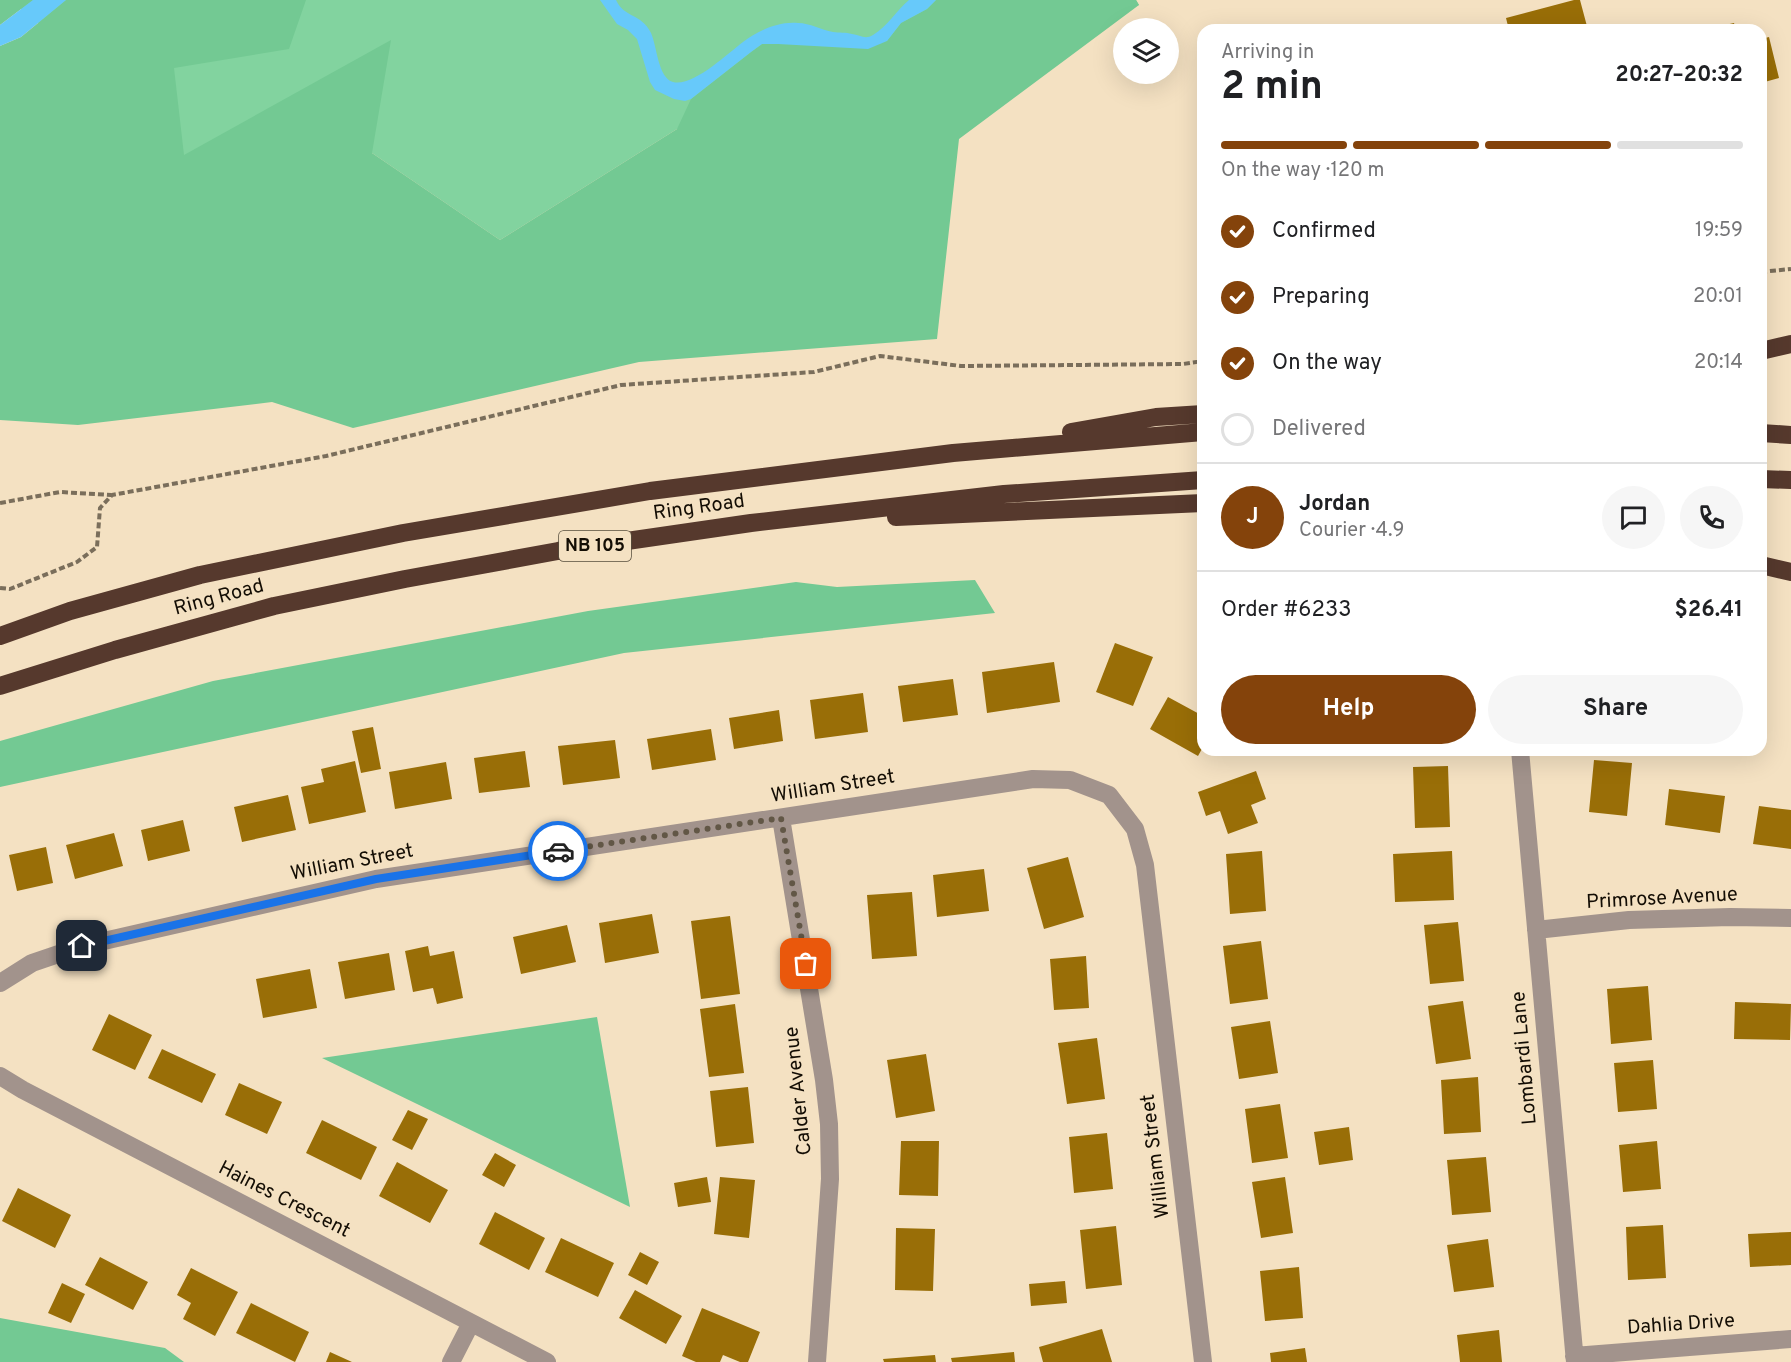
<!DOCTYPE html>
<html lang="en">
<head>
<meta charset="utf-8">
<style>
	:root { --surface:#fff; --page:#f6f6f6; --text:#202124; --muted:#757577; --line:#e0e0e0; --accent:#84430b }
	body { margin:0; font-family:Overpass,sans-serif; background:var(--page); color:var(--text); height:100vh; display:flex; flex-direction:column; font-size:22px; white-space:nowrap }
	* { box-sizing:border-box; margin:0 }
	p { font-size:20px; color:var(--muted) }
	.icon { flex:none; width:33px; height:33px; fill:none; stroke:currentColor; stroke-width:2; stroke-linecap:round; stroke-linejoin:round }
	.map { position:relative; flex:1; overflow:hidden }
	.drawer { position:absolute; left:1197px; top:24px; width:570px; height:732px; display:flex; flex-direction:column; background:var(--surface); border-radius:18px; box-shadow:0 6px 24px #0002 }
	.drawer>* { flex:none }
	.fabs { position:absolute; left:1113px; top:18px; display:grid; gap:12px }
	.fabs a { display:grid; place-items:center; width:66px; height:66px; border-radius:50%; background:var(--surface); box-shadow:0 6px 24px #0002; font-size:30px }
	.pin { position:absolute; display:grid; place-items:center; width:51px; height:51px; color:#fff; margin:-26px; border-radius:12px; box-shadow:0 3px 9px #0006 }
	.courier { position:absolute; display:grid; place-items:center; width:60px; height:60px; margin:-30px; border:4px solid #1a73e8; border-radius:50%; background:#fff; color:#222; box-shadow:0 2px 8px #0007 }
	.head em { font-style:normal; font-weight:700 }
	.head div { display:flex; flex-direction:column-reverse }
	.head { display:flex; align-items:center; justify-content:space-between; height:102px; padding:0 24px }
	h1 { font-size:39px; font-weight:700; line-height:45px }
	.bar { display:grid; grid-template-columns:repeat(4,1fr); gap:9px 6px; align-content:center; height:72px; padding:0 24px }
	.bar i { height:8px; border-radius:4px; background:var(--line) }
	.bar .active { background:var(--accent) }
	.bar p { grid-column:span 4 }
	.line { display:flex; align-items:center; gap:15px; padding:0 24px; border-top:2px solid var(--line) }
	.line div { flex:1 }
	.round { display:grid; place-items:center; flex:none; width:63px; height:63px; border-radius:32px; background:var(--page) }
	ol { padding:0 24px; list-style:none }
	li { display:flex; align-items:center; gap:18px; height:66px }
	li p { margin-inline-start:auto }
	li .icon { padding:6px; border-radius:50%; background:var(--accent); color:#fff; stroke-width:4 }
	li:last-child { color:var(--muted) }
	li i { width:33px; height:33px; border:3px solid var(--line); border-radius:50% }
	.primary-button { display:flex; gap:12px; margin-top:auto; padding:12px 24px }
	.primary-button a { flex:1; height:69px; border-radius:36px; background:var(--accent); color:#fff; font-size:24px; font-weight:700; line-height:69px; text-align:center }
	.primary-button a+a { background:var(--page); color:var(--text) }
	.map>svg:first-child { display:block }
	.green { fill:#82d39f }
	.forest { fill:#73c993 }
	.water { fill:#67c9fa }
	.building { fill:#996e07 }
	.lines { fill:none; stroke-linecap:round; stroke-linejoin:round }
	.path { stroke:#7a6e5b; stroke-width:4; stroke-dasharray:6 3; stroke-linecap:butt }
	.street { stroke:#a2938c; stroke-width:18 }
	.highway { stroke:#56392d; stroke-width:18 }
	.done { stroke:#625746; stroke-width:6; stroke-dasharray:0 10.8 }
	.route { stroke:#1a73e8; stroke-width:8 }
	.labels { text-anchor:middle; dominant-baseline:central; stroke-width:5; stroke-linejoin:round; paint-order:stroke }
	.shield { fill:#f4e1c2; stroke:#564d3d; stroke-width:1.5 }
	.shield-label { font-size:18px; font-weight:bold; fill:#130d04 }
	.street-label { font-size:20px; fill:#130d04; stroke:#f4e1c2 }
</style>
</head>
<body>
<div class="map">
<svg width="1791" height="1362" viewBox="0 0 1791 1362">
	<rect width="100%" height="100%" fill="#f4e1c2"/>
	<path class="green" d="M 14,0 L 1136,0 L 1139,5 L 677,129 L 500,240 L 372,153 L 183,155 L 95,69 L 11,1 Z"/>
	<path class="forest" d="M 0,0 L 33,0 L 0,25 Z
		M 66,0 L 306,0 L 289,49 L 174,68 L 184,155 L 391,40 L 372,153 L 500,240 L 677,129 L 691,99 L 751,52 L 762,44 L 887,41 L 901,23 L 927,9 L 936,0 L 1136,0 L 1139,5 L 959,139 L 937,339 L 639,362 L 353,428 L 272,402 L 78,425 L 0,420 L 0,46 L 21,37 Z
		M 975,580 L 995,613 L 624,653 L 0,787 L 0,741 L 213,681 L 588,611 L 796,582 L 837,587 Z
		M 597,1017 L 630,1207 L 322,1058 Z
		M 0,1318 L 165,1348 L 184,1362 L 0,1362 Z"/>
	<path class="water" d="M 33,0 L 66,0 L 21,37 L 0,46 L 0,25 Z
		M 600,0 L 616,0 C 624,18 641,13 651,33 C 657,46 658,78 673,82 C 693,87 727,54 743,42 C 758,31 778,21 798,23 C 810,23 821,30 833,32 C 839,33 846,32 852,34 C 860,35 865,40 873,35 C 887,27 897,10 909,0 L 936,0 L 927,9 L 901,23 L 887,41 L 868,49 L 778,44 L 762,44 L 751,52 L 691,99 L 685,101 L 674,99 L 655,90 L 650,82 L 637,39 L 628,30 L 617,24 Z"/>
	<path class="building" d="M 1574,0 L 1580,0 L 1588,30 L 1509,30 L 1506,18 Z
		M 1734,23 L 1736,30 L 1708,30 L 1708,29 Z
		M 1769,37 L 1779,78 L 1761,83 L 1761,39 Z
		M 1115,643 L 1153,657 L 1133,706 L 1096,692 Z
		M 1054,662 L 1060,702 L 987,713 L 982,672 Z
		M 953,679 L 958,715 L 903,722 L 898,686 Z
		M 863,693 L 868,732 L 815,739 L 810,700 Z
		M 1168,697 L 1203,716 L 1203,747 L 1198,756 L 1150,729 Z
		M 779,710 L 783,741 L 734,749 L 729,718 Z
		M 373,727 L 381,769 L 361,773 L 352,731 Z
		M 711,729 L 716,760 L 652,770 L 647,739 Z
		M 615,740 L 620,778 L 563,785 L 558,746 Z
		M 525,751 L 530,787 L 479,793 L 474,758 Z
		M 1594,760 L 1632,763 L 1627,816 L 1589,812 Z
		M 355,761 L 366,812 L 309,824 L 301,787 L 324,782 L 321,769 Z
		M 446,762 L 452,799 L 395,809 L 389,772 Z
		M 1448,766 L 1450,827 L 1415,828 L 1413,767 Z
		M 1256,771 L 1266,799 L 1251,805 L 1258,823 L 1228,834 L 1220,811 L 1206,816 L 1198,792 Z
		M 1669,789 L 1725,796 L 1720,833 L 1665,825 Z
		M 288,795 L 296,830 L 242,842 L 234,807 Z
		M 1759,806 L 1791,810 L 1791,849 L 1753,844 Z
		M 183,820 L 190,851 L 148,861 L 141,830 Z
		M 114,833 L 123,866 L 75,879 L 66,845 Z
		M 46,847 L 53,883 L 17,891 L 9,855 Z
		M 1262,851 L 1266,911 L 1230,914 L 1226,854 Z
		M 1452,851 L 1454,900 L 1395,902 L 1393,854 Z
		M 1068,857 L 1084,917 L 1044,929 L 1027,868 Z
		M 984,869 L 989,911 L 937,917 L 933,875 Z
		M 912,892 L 917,956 L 872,959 L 867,895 Z
		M 652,914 L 659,953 L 605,963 L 599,923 Z
		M 730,916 L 740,994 L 701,999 L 691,921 Z
		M 1458,922 L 1464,981 L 1430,984 L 1424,925 Z
		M 567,925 L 576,962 L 521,974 L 513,937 Z
		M 1261,941 L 1268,999 L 1230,1004 L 1223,946 Z
		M 428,946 L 430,956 L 454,951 L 463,998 L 437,1004 L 433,988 L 413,992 L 405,951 Z
		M 389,953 L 395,990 L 345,999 L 338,962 Z
		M 1086,956 L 1089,1008 L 1054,1010 L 1050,959 Z
		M 310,969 L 317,1008 L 263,1018 L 256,979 Z
		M 1648,986 L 1652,1040 L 1611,1044 L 1607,989 Z
		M 1463,1001 L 1471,1059 L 1436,1064 L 1428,1006 Z
		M 1735,1002 L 1791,1004 L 1790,1040 L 1734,1039 Z
		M 735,1004 L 744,1073 L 709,1077 L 700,1009 Z
		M 109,1014 L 152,1035 L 135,1070 L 92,1050 Z
		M 1270,1021 L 1278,1073 L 1239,1079 L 1231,1027 Z
		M 1097,1038 L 1105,1099 L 1067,1104 L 1058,1043 Z
		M 162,1049 L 216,1074 L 202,1103 L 148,1078 Z
		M 926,1054 L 935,1111 L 896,1118 L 887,1060 Z
		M 1653,1060 L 1657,1109 L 1618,1112 L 1614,1063 Z
		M 1478,1077 L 1481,1132 L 1444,1134 L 1441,1080 Z
		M 239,1083 L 282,1102 L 267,1134 L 225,1115 Z
		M 748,1087 L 754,1143 L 716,1147 L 710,1091 Z
		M 1280,1104 L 1288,1158 L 1252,1163 L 1245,1109 Z
		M 408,1110 L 428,1119 L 412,1150 L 392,1140 Z
		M 322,1120 L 377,1147 L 361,1180 L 306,1153 Z
		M 1349,1127 L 1353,1160 L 1319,1165 L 1314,1132 Z
		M 1107,1133 L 1113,1189 L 1074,1193 L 1069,1137 Z
		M 901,1141 L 939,1141 L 938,1196 L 899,1195 Z
		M 1657,1141 L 1661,1189 L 1623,1192 L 1619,1145 Z
		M 495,1153 L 516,1165 L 504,1187 L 482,1175 Z
		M 1486,1157 L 1491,1212 L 1452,1215 L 1447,1160 Z
		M 397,1162 L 448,1190 L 430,1223 L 379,1196 Z
		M 707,1177 L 711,1202 L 678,1207 L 674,1183 Z
		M 720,1177 L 755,1180 L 749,1238 L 714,1234 Z
		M 1285,1177 L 1293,1233 L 1261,1238 L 1252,1182 Z
		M 18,1188 L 71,1215 L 55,1248 L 2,1221 Z
		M 495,1212 L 545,1238 L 529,1270 L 479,1244 Z
		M 1663,1225 L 1666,1278 L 1628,1280 L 1626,1227 Z
		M 1116,1226 L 1122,1285 L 1086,1289 L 1080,1230 Z
		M 896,1228 L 935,1229 L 933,1291 L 895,1290 Z
		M 1791,1232 L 1791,1265 L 1750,1267 L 1748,1234 Z
		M 561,1238 L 614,1263 L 598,1297 L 545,1272 Z
		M 1488,1239 L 1494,1287 L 1454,1292 L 1447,1245 Z
		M 640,1252 L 659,1262 L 647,1285 L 628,1275 Z
		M 100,1257 L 148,1282 L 133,1310 L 85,1285 Z
		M 1299,1267 L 1303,1318 L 1265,1321 L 1260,1271 Z
		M 191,1268 L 238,1292 L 215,1336 L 183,1319 L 191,1303 L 177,1295 Z
		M 1065,1281 L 1067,1303 L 1031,1306 L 1029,1284 Z
		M 62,1283 L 85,1294 L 71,1323 L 48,1313 Z
		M 635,1290 L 682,1316 L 666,1344 L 619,1318 Z
		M 251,1303 L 309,1332 L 295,1362 L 236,1333 Z
		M 702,1308 L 760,1332 L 748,1362 L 740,1362 L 723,1355 L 720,1362 L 696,1362 L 682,1356 Z
		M 1102,1329 L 1112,1362 L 1043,1362 L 1039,1347 Z
		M 1499,1330 L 1502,1362 L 1460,1362 L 1457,1335 Z
		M 1305,1348 L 1307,1362 L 1271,1362 L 1270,1353 Z
		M 330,1352 L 352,1362 L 326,1362 Z
		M 1014,1352 L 1015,1362 L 952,1362 L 951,1358 Z
		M 935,1355 L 936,1362 L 884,1362 L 883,1359 Z"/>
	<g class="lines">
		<path class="path" d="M 1761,272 L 1791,269
			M 0,503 L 60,492 L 111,495
			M 0,588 L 10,589 L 77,562 L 97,547 L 100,508 L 112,495 L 326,456 L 621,385 L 814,372 L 880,356 L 961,366 L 1183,364 L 1203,361"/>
		<path class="street" d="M 1520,750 L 1575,1362
			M 781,818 L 824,1080 L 829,1124 L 830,1179 L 817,1362
			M 1536,930 L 1629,920 L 1730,917 L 1791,918
			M 0,983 L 32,963 L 82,946 L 376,879 L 1033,779 L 1070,780 L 1109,795 L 1135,829 L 1145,865 L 1203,1362
			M 0,1076 L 23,1090 L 547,1362
			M 1574,1356 L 1791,1339
			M 451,1362 L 471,1323"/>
		<path class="highway" d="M 1761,351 L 1791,344
			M 1071,432 L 1156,417 L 1203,414
			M 1761,433 L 1791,435
			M 1761,479 L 1791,480
			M 896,517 L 1203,503
			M 1761,565 L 1791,572
			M 0,636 L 70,611 L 200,575 L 403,533 L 650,491 L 953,453 L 1203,432
			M 0,686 L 115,650 L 274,606 L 405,579 L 558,551 L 751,523 L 1004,494 L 1203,480"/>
	</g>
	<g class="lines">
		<path class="done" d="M 558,851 L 781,818 L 806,964"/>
		<path class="route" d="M 82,946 L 376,879 L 558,851"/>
	</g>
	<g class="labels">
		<rect class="shield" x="559" y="531" width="72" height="30" rx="4.5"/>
		<g class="shield-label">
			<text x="595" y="546">NB 105</text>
		</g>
		<g class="street-label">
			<text transform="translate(699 508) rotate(-8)">Ring Road</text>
			<text transform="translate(219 598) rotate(-15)">Ring Road</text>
			<text transform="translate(833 787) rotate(-9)">William Street</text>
			<text transform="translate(352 863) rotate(-11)">William Street</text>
			<text transform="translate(1662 899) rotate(-3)">Primrose Avenue</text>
			<text transform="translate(1525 1058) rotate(-95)">Lombardi Lane</text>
			<text transform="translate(799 1091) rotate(-96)">Calder Avenue</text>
			<text transform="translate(1156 1156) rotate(-97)">William Street</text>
			<text transform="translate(284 1200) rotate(27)">Haines Crescent</text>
			<text transform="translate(1681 1325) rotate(-4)">Dahlia Drive</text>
		</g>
	</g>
</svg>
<div class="fabs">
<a><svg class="icon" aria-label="layers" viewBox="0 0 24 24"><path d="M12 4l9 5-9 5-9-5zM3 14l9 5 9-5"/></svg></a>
</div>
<div class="pin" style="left:806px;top:964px;background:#ea580c"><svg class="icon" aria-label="bag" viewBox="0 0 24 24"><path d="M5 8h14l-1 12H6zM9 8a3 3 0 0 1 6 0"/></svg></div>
<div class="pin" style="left:82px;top:946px;background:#1f2937"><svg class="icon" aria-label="home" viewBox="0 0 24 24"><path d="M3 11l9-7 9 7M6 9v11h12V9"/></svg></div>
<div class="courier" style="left:558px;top:851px"><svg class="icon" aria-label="car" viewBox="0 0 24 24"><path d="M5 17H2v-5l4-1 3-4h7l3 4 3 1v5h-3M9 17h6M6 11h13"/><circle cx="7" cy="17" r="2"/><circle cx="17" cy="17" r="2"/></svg></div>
<section class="drawer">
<div class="head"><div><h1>2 min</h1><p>Arriving in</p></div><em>20:27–20:32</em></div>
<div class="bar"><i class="active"></i><i class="active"></i><i class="active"></i><i></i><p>On the way · 120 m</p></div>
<ol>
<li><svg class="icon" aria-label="check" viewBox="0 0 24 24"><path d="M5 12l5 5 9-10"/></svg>Confirmed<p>19:59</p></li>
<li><svg class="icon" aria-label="check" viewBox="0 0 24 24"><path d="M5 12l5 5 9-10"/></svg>Preparing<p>20:01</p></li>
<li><svg class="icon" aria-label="check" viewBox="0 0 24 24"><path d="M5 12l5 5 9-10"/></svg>On the way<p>20:14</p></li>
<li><i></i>Delivered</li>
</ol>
<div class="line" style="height:108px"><b class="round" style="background:var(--accent);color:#fff">J</b><div><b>Jordan</b><p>Courier · 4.9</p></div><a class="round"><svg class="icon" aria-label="chat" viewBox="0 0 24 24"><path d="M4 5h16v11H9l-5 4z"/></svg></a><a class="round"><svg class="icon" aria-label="phone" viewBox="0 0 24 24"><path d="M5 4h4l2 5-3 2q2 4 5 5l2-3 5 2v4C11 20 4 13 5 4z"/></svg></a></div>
<div class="line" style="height:78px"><div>Order #6233</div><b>$26.41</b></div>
<div class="primary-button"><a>Help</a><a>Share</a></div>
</section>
</div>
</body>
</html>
